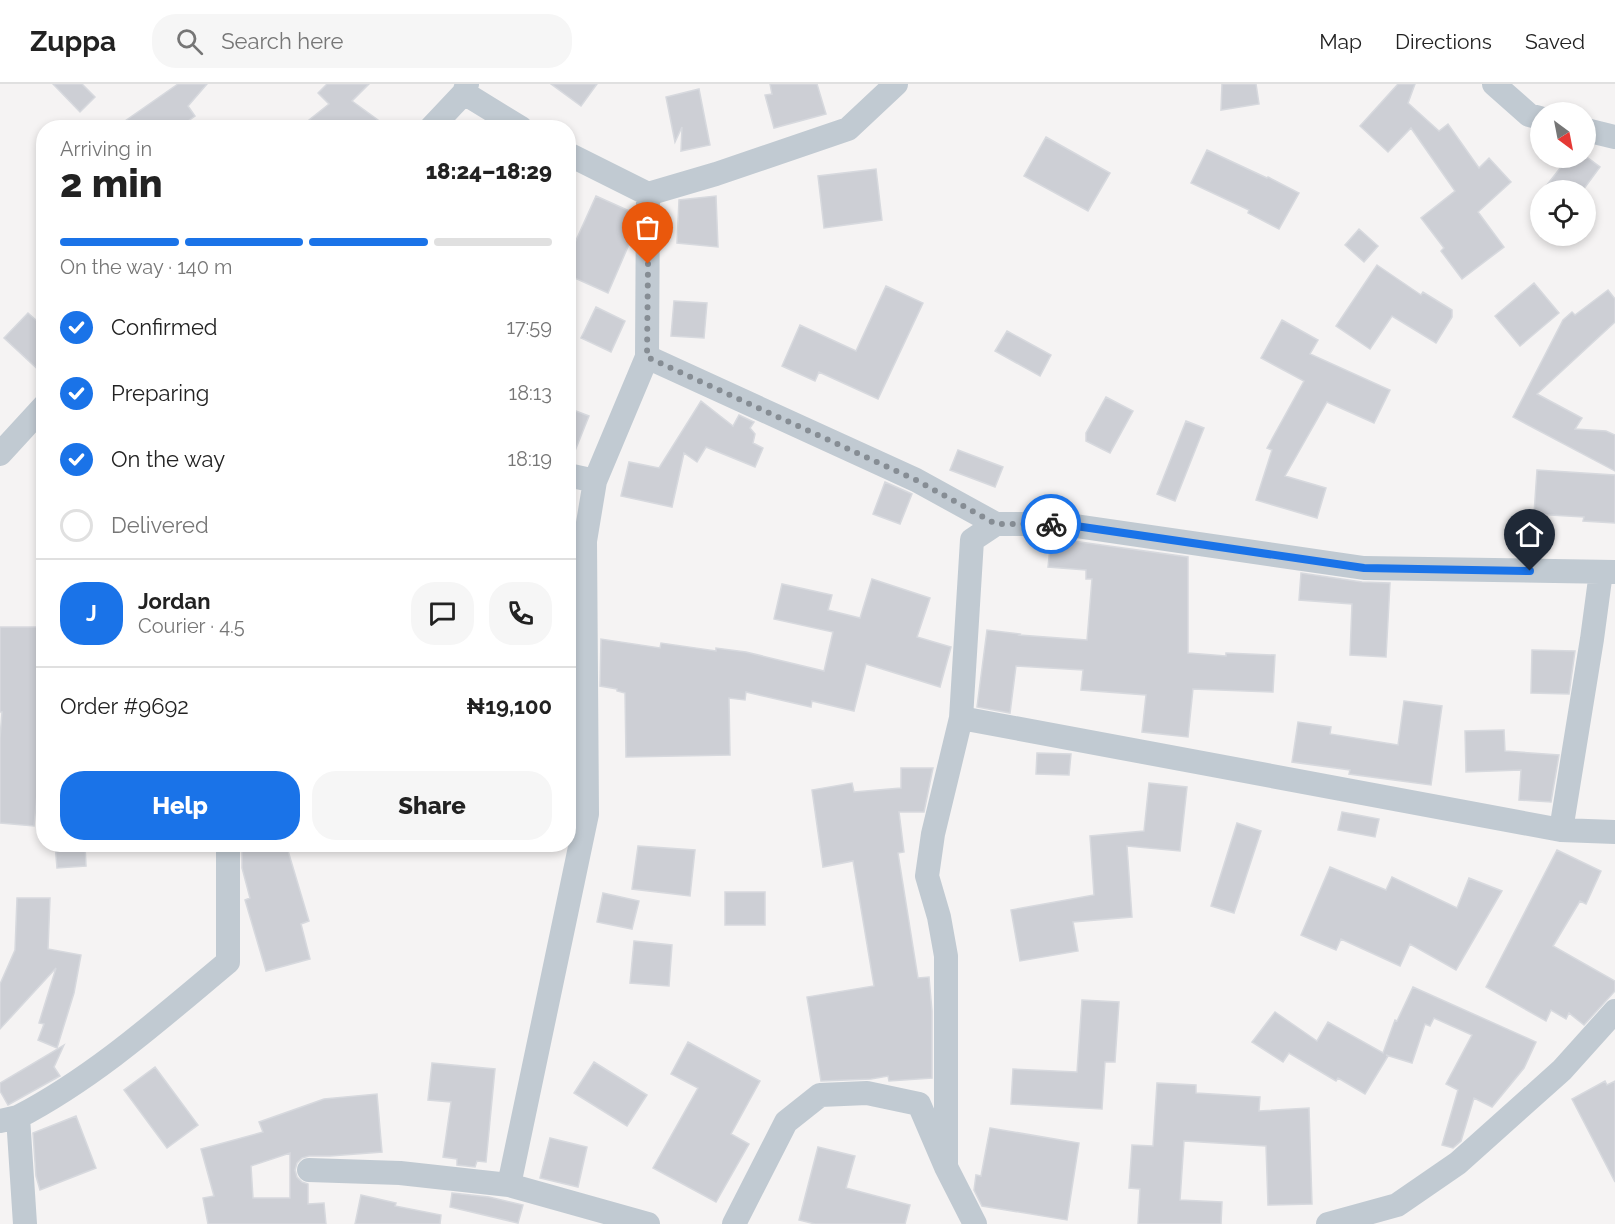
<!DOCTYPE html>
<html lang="en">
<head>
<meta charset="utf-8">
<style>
	:root { --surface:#fff; --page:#f6f6f6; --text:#222; --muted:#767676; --line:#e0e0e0; --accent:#1a73e8 }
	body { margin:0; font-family:Raleway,sans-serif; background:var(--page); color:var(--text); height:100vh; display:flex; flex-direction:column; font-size:22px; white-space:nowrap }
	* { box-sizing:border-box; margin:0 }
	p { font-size:20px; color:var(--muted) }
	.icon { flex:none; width:33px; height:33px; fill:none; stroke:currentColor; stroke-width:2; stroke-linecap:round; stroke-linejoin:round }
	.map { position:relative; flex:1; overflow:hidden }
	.sheet { position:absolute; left:36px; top:36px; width:540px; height:732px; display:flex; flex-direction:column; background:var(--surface); border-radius:24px; box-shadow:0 3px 9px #0003 }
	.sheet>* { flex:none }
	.needle { width:39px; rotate:148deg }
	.buttons { position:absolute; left:1530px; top:18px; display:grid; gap:12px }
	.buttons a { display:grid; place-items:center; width:66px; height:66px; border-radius:50%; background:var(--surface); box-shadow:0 3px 9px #0003; font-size:30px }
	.pin { position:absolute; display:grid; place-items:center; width:51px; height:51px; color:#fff; margin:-62px -26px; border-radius:50% 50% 50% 0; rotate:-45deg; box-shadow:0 0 6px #0007 }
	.pin .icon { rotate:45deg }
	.courier { position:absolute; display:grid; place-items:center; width:60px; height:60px; margin:-30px; border:4px solid #1a73e8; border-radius:50%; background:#fff; color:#222; box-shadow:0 2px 8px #0007 }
	.summary em { font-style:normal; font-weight:800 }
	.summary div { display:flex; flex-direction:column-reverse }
	.summary { display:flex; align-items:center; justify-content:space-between; height:102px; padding:0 24px }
	h1 { font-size:39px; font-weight:800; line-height:45px }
	.bar { display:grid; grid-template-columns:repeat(4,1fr); gap:9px 6px; align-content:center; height:72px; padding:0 24px }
	.bar i { height:8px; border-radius:4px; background:var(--line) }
	.bar .active { background:var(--accent) }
	.bar p { grid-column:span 4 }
	.line { display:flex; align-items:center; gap:15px; padding:0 24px; border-top:2px solid var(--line) }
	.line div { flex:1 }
	.round { display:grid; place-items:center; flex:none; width:63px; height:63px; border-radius:24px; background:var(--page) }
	ol { padding:0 24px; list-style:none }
	li { display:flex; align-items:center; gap:18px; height:66px }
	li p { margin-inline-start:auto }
	li .icon { padding:6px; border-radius:50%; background:var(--accent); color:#fff; stroke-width:4 }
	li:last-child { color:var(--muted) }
	li i { width:33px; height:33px; border:3px solid var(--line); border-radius:50% }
	.primary-button { display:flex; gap:12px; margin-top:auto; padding:12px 24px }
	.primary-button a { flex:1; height:69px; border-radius:24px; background:var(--accent); color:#fff; font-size:24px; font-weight:800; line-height:69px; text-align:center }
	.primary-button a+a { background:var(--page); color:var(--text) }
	header { display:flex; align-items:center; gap:36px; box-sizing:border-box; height:84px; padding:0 30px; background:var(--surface); border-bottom:2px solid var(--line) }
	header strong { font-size:28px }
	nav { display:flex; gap:33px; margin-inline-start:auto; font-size:21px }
	.search { width:420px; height:54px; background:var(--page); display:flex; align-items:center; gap:15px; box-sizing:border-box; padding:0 21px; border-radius:24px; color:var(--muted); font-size:22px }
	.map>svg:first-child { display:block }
	.building { fill:#cdcfd5; stroke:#d7d9de; stroke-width:1.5; fill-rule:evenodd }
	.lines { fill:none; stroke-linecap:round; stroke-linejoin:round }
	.minor { stroke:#c1cad2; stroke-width:24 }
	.done { stroke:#868d94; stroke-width:6; stroke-dasharray:0 10.8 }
	.route { stroke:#1a73e8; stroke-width:8 }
</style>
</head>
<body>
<header>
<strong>Zuppa</strong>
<div class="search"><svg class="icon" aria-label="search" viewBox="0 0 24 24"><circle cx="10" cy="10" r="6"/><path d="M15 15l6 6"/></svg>Search here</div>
<nav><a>Map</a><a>Directions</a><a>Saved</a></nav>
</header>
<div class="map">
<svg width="1615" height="1140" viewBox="0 0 1615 1140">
	<rect width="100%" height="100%" fill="#f5f3f3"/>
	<path class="building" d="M 53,0 L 82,0 L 95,13 L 80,28 Z
		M 178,0 L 207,0 L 188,22 L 195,32 L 178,44 L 115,44 Z
		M 327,0 L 369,0 L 352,17 L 389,44 L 299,44 L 329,20 L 318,9 Z
		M 551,0 L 597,0 L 581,22 Z
		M 770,0 L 817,0 L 826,30 L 774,44 L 765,11 L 772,10 Z
		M 1222,0 L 1256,0 L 1259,20 L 1221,26 Z
		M 1398,0 L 1415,0 L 1408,19 L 1439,47 L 1448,40 L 1479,84 L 1489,74 L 1511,98 L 1478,128 L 1504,163 L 1462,195 L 1441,167 L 1444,164 L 1421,134 L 1455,107 L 1411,44 L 1388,68 L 1360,42 Z
		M 699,5 L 710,61 L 681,67 L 682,43 L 675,58 L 666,13 Z
		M 1046,53 L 1110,89 L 1088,127 L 1024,92 Z
		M 1207,66 L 1267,94 L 1268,93 L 1299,109 L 1279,145 L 1248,129 L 1249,126 L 1191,99 Z
		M 1568,74 L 1588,74 L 1600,83 L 1583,106 L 1543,106 Z
		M 876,85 L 882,136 L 824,144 L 818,92 Z
		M 596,112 L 634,129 L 633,151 L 608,209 L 568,191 L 568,174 Z
		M 716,112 L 718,163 L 677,159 L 679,116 Z
		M 1359,145 L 1378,162 L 1364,178 L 1345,161 Z
		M 1377,181 L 1421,211 L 1423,208 L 1452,226 L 1452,233 L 1436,259 L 1392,232 L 1370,265 L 1336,242 Z
		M 1534,199 L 1559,229 L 1520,262 L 1495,232 Z
		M 886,202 L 923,219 L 878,315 L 819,288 L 815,297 L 782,282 L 800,241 L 856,267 Z
		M 1608,206 L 1615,215 L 1615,238 L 1537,310 L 1582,334 L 1575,345 L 1606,347 L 1615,351 L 1615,387 L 1513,333 L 1563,236 L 1572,228 L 1575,231 Z
		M 674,217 L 707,219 L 704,254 L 671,252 Z
		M 596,223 L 625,237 L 611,268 L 581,254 Z
		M 28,229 L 44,243 L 44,291 L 4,254 Z
		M 1282,236 L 1318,256 L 1310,270 L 1390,306 L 1374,339 L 1327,318 L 1285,392 L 1326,404 L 1317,434 L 1256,416 L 1272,366 L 1267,364 L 1304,297 L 1261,274 Z
		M 1007,247 L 1051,271 L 1040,292 L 995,267 Z
		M 1106,313 L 1133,327 L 1110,369 L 1086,357 L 1086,349 Z
		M 701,317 L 733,342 L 739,331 L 754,338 L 750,344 L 755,350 L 753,359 L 763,364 L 755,383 L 706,363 L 697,378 L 684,369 L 672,423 L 621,412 L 629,378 L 659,384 Z
		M 568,324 L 589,332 L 571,377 L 568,377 Z
		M 1186,337 L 1204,344 L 1175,417 L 1157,410 Z
		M 958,366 L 1003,383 L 995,403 L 950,386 Z
		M 1537,386 L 1615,391 L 1615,439 L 1583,437 L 1584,433 L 1534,430 Z
		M 885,398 L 912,410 L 900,440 L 873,430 Z
		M 1051,454 L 1188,473 L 1188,569 L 1226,572 L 1226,569 L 1275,571 L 1273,608 L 1193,605 L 1188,653 L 1142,648 L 1146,611 L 1081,606 L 1083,586 L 1016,582 L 1010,629 L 977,623 L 987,546 L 1020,550 L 1019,551 L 1087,556 L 1092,495 L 1086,495 L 1086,486 L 1048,483 Z
		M 1301,489 L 1362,498 L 1390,499 L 1386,573 L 1350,571 L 1352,520 L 1299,516 Z
		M 872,495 L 930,514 L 917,553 L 951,563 L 940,603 L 866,580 L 854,627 L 812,617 L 811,623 L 746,608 L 745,616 L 729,614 L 730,671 L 626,673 L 625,609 L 617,607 L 617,605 L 600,602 L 601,555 L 660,564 L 661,559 L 716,567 L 716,564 L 746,568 L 824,587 L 833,548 L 774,535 L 782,500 L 832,511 L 828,526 L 860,534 Z
		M 0,543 L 41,543 L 42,656 L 34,742 L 0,739 L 0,654 L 2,628 L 0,628 Z
		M 1532,566 L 1575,567 L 1569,610 L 1531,609 Z
		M 1404,617 L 1442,622 L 1431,701 L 1349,690 L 1350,686 L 1292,678 L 1298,638 L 1331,643 L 1330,650 L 1398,661 Z
		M 1504,646 L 1505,667 L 1559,671 L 1551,718 L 1519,716 L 1521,686 L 1466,688 L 1465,647 Z
		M 1037,669 L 1071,670 L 1069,691 L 1036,690 Z
		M 901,684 L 933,684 L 924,728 L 899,728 L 904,768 L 898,769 L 918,894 L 929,893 L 932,927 L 932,994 L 889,997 L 888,992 L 871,995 L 821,997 L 807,913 L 874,902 L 853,777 L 823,783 L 812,706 L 852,699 L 854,708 L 901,704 Z
		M 1149,699 L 1187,703 L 1180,767 L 1127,762 L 1132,833 L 1073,838 L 1078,867 L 1020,877 L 1011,826 L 1094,811 L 1090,752 L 1144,747 Z
		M 1342,728 L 1379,735 L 1375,753 L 1338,746 Z
		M 1237,739 L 1261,747 L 1234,829 L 1211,822 Z
		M 55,760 L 85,760 L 86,782 L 57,784 Z
		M 242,760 L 286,760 L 309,837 L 301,840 L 310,875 L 266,887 L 245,816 L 250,814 L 242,784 Z
		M 638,762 L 695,766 L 690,812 L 632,805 Z
		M 1557,766 L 1601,787 L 1586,820 L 1580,817 L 1553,862 L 1615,897 L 1615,907 L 1584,941 L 1569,929 L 1566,935 L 1551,926 L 1546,937 L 1486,903 Z
		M 1330,783 L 1386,806 L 1392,793 L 1457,824 L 1469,794 L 1502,807 L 1456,886 L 1410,860 L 1400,882 L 1341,855 L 1336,866 L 1301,851 Z
		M 725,808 L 765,808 L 765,841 L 725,841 Z
		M 603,809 L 639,817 L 632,845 L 597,838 Z
		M 17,814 L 50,814 L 48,865 L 81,871 L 74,909 L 57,964 L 38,956 L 44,940 L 39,939 L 56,884 L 0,945 L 0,900 L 15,866 Z
		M 634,857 L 672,861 L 669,902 L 630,899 Z
		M 1413,903 L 1536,958 L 1524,984 L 1492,1023 L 1474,1014 L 1461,1057 L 1453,1064 L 1442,1061 L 1458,1006 L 1446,1000 L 1472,951 L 1434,934 L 1430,942 L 1425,940 L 1412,979 L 1386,971 L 1388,972 L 1365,1010 L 1338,994 L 1336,997 L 1289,969 L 1283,978 L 1252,958 L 1275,928 L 1317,957 L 1328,938 L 1383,969 L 1395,936 L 1397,937 Z
		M 1082,916 L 1119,918 L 1115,978 L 1105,978 L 1102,1025 L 1011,1020 L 1013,985 L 1077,988 Z
		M 688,958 L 760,997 L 731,1050 L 749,1060 L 716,1118 L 653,1084 L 698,1004 L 671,990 Z
		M 64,961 L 54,983 L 60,992 L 8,1021 L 0,1007 L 0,999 Z
		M 594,978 L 647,1011 L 627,1042 L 574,1009 Z
		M 432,979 L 495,985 L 486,1078 L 477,1077 L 475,1083 L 457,1081 L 457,1075 L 443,1073 L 451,1018 L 428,1016 Z
		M 155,983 L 198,1041 L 167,1064 L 124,1006 Z
		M 1605,997 L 1607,1001 L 1615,997 L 1615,1098 L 1572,1015 Z
		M 1157,999 L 1196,1001 L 1196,1009 L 1260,1013 L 1259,1027 L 1309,1024 L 1312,1120 L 1268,1121 L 1266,1062 L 1184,1057 L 1180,1116 L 1222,1118 L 1221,1140 L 1138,1140 L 1140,1105 L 1129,1104 L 1132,1061 L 1153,1062 Z
		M 377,1010 L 382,1068 L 330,1072 L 309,1072 L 302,1074 L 297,1079 L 295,1086 L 297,1093 L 302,1098 L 308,1100 L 308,1120 L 324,1119 L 326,1140 L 208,1140 L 203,1114 L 214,1112 L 201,1065 L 263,1048 L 259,1038 L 324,1015 ZM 290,1069 L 290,1114 L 253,1114 L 251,1082 Z
		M 76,1032 L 96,1084 L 40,1106 L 36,1092 L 33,1049 Z
		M 990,1044 L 1079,1059 L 1067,1136 L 982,1122 L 974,1106 L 976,1091 L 981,1092 Z
		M 550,1054 L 587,1063 L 578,1103 L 540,1094 Z
		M 818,1063 L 855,1072 L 846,1104 L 910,1121 L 905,1140 L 815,1140 L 799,1136 Z
		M 452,1109 L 489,1113 L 523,1121 L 518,1139 L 450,1123 Z
		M 361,1111 L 396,1119 L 395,1122 L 441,1131 L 440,1140 L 355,1140 Z"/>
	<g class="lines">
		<path class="minor" d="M 1494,0 L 1529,31 L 1540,34
			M 464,9 L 521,44
			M 431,44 L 464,9 L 467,0
			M 1586,46 L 1615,53
			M 568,70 L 648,110 L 716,90 L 848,45 L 896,0
			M 647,273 L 916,396 L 996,440 L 1062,440 L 1364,484 L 1615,488
			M 0,370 L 44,322
			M 568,391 L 595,397
			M 961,634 L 1561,746 L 1615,748
			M 1561,746 L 1592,555 L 1601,488
			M 18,1033 C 95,993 162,933 228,878 L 228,760
			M 0,1037 L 18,1033 L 25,1140
			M 946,1083 L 946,872 L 939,833 L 927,792 L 933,750 L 961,634 L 972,456 L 996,440
			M 309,1086 L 400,1089 L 509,1101 L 648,1140
			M 509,1101 L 587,730 L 585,457 L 595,397 L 647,273 L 648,110
			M 734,1140 L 786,1038 L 820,1011 L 867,1009 L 919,1020 L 946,1083 L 975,1140
			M 1328,1140 L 1397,1121 L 1458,1079 L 1562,986 L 1615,927"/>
	</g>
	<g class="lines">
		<path class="done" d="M 648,180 L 647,273 L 916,396 L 996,440 L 1051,440"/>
		<path class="route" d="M 1051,440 L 1062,440 L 1364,484 L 1530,487"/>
	</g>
</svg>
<div class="buttons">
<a><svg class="needle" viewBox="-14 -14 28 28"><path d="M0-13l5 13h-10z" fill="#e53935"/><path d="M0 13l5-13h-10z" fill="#767676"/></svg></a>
<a><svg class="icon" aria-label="locate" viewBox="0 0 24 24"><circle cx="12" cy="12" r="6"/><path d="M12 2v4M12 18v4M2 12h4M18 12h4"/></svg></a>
</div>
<div class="pin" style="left:648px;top:180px;background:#ea580c"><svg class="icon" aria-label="bag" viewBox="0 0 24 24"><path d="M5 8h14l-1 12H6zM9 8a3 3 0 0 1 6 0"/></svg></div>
<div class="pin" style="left:1530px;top:487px;background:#1f2937"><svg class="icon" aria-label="home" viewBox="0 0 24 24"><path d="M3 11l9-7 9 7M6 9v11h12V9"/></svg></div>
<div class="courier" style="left:1051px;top:440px"><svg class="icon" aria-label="bike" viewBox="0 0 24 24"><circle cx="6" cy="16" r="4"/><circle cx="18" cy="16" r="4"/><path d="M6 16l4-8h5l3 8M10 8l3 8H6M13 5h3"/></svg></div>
<section class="sheet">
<div class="summary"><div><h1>2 min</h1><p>Arriving in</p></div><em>18:24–18:29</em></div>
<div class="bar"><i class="active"></i><i class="active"></i><i class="active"></i><i></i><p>On the way · 140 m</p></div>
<ol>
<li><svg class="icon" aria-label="check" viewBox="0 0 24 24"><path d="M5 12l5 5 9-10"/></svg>Confirmed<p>17:59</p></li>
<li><svg class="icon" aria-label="check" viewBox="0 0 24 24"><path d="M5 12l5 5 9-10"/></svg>Preparing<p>18:13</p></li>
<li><svg class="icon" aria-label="check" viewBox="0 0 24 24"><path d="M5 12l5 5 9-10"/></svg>On the way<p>18:19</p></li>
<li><i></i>Delivered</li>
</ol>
<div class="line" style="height:108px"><b class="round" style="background:var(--accent);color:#fff">J</b><div><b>Jordan</b><p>Courier · 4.5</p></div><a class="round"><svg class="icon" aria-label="chat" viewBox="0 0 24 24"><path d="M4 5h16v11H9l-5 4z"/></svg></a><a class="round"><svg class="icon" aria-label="phone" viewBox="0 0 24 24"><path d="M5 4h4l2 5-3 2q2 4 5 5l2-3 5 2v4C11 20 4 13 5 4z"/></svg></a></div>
<div class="line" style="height:78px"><div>Order #9692</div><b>₦19,100</b></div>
<div class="primary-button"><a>Help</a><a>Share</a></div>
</section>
</div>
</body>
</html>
